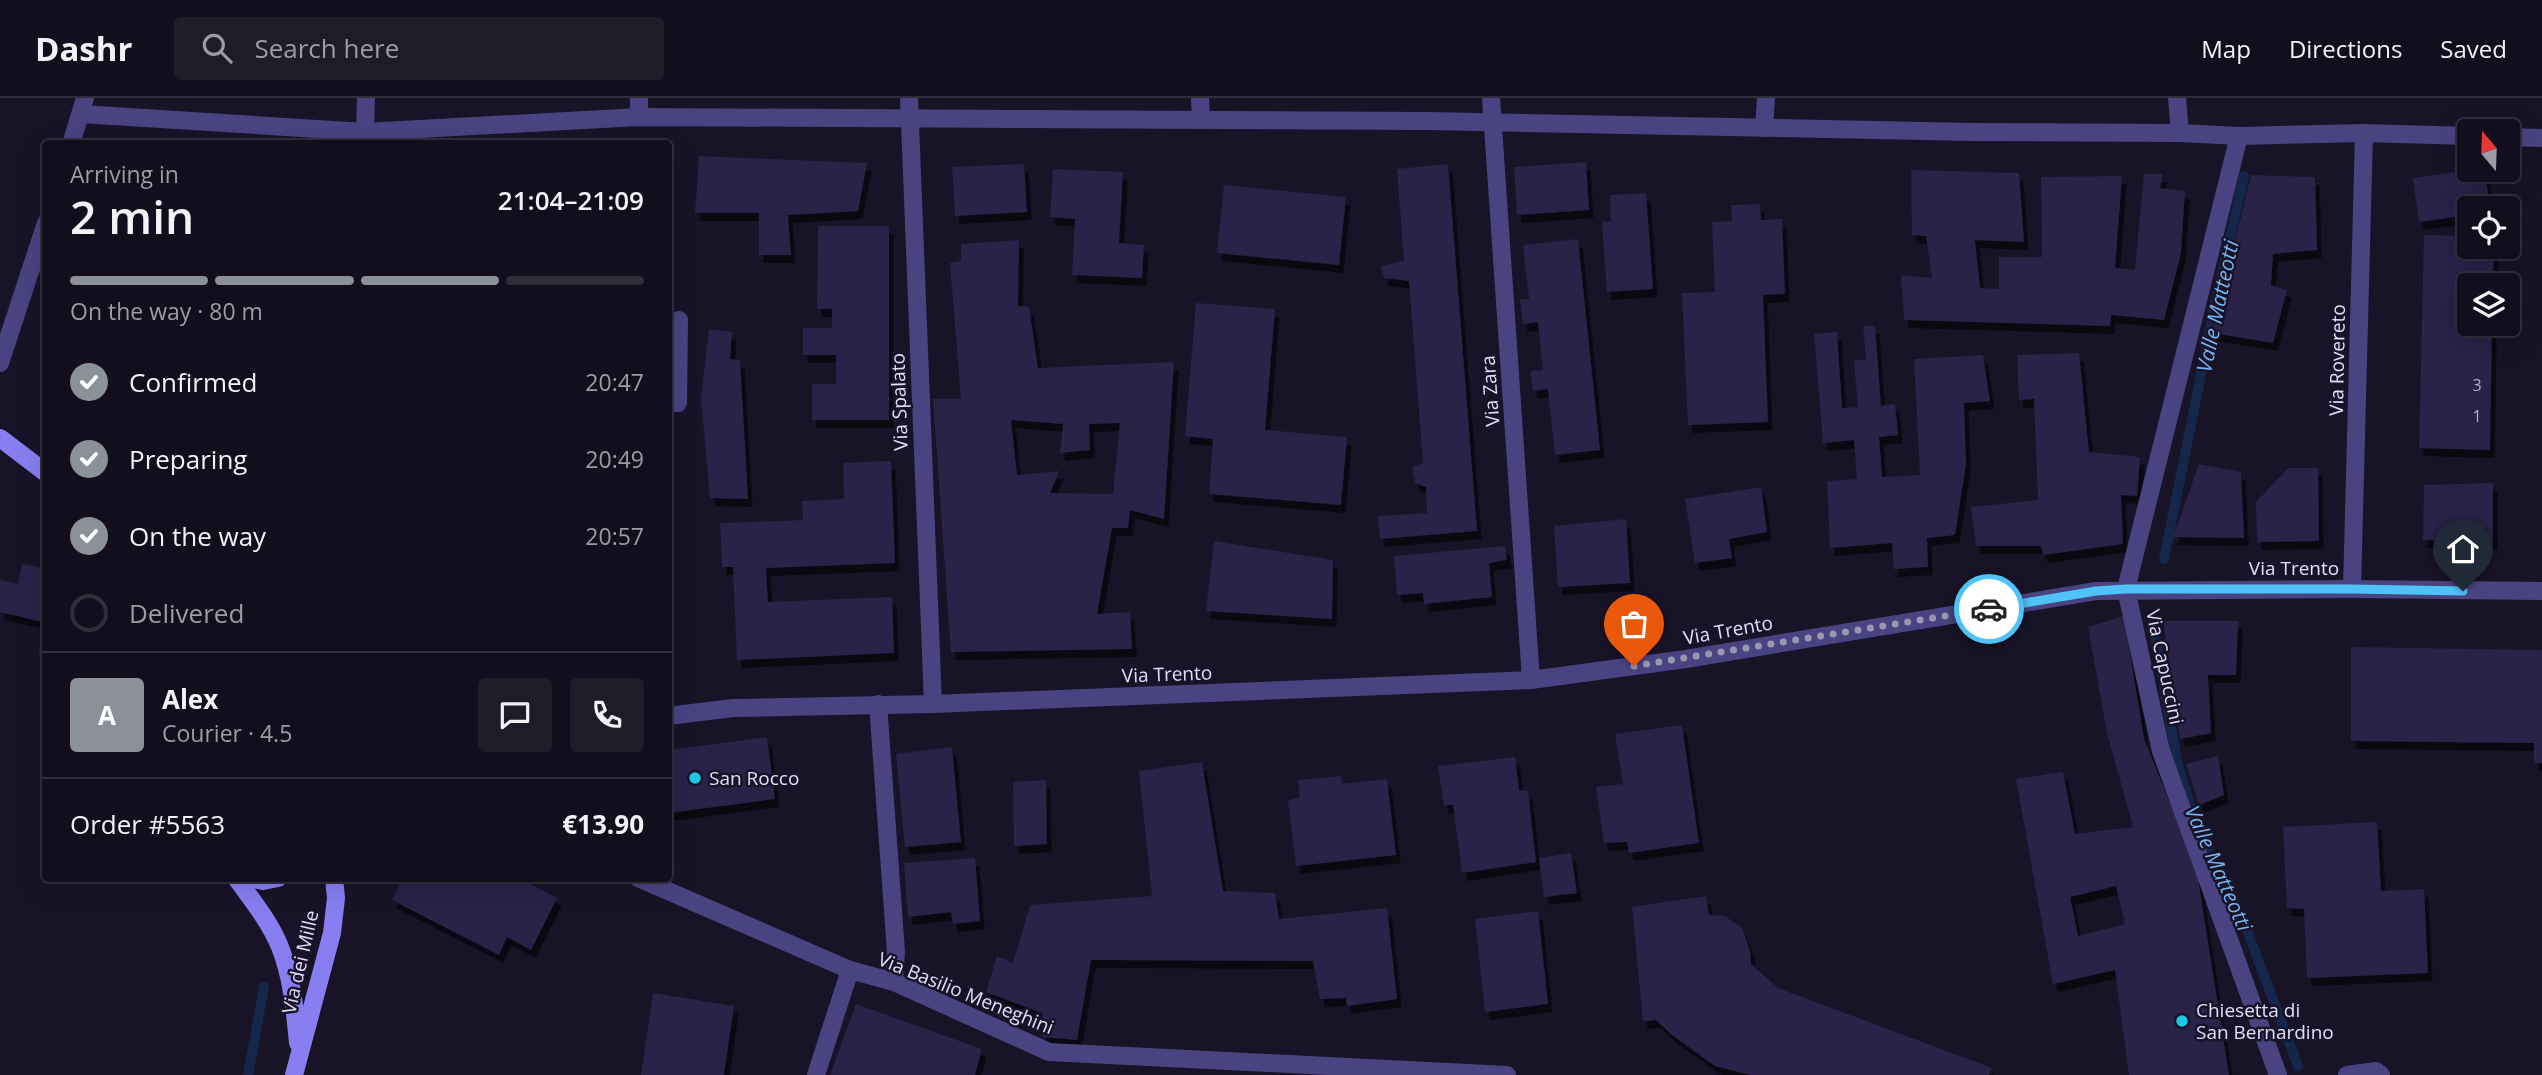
<!DOCTYPE html>
<html lang="en">
<head>
<meta charset="utf-8">
<style>
	:root { --surface:#120e1d; --page:#1f1c2a; --text:#f1f3f6; --muted:#9c9ca4; --line:#312e3b; --accent:#8c9099 }
	body { margin:0; font-family:"Open Sans",sans-serif; background:var(--page); color:var(--text); height:100vh; display:flex; flex-direction:column; font-size:26px; white-space:nowrap }
	* { box-sizing:border-box; margin:0 }
	p { font-size:23px; color:var(--muted) }
	.icon { flex:none; width:38px; height:38px; fill:none; stroke:currentColor; stroke-width:2; stroke-linecap:round; stroke-linejoin:round }
	.map { position:relative; flex:1; overflow:hidden }
	.details { position:absolute; left:42px; top:42px; width:630px; height:742px; display:flex; flex-direction:column; background:var(--surface); border-radius:7px; box-shadow:0 7px 28px #0002,0 0 0 2px var(--line) }
	.details>* { flex:none }
	.needle { width:46px; rotate:341deg }
	.buttons { position:absolute; left:2457px; top:21px; display:grid; gap:14px }
	.buttons a { display:grid; place-items:center; width:63px; height:63px; border-radius:7px; background:var(--surface); box-shadow:0 7px 28px #0002,0 0 0 2px var(--line); font-size:35px }
	.pin { position:absolute; display:grid; place-items:center; width:60px; height:60px; color:#fff; margin:-72px -30px; border-radius:50% 50% 50% 0; rotate:-45deg; box-shadow:0 0 7px #0007 }
	.pin .icon { rotate:45deg }
	.courier { position:absolute; display:grid; place-items:center; width:70px; height:70px; margin:-35px; border:5px solid #4fc3f7; border-radius:50%; background:#fff; color:#222; box-shadow:0 2px 9px #0007 }
	.summary em { font-style:normal; font-weight:600 }
	.summary div { display:flex; flex-direction:column-reverse }
	.summary { display:flex; align-items:center; justify-content:space-between; height:119px; padding:0 28px }
	h1 { font-size:46px; font-weight:600; line-height:52px }
	.bar { display:grid; grid-template-columns:repeat(4,1fr); gap:10px 7px; align-content:center; height:84px; padding:0 28px }
	.bar i { height:9px; border-radius:5px; background:var(--line) }
	.bar .selected { background:var(--accent) }
	.bar p { grid-column:span 4 }
	.line { display:flex; align-items:center; gap:18px; padding:0 28px; border-top:2px solid var(--line) }
	.line div { flex:1 }
	.round { display:grid; place-items:center; flex:none; width:74px; height:74px; border-radius:7px; background:var(--page) }
	ol { padding:0 28px; list-style:none }
	li { display:flex; align-items:center; gap:21px; height:77px }
	li p { margin-inline-start:auto }
	li .icon { padding:7px; border-radius:50%; background:var(--accent); color:#fff; stroke-width:4 }
	li:last-child { color:var(--muted) }
	li i { width:38px; height:38px; border:4px solid var(--line); border-radius:50% }
	header { display:flex; align-items:center; gap:42px; box-sizing:border-box; height:98px; padding:0 35px; background:var(--surface); border-bottom:2px solid var(--line) }
	header strong { font-size:33px }
	nav { display:flex; gap:38px; margin-inline-start:auto; font-size:24px }
	.search { width:490px; height:63px; background:var(--page); display:flex; align-items:center; gap:18px; box-sizing:border-box; padding:0 24px; border-radius:7px; color:var(--muted); font-size:26px }
	.map>svg:first-child { display:block }
	.lines { fill:none; stroke-linecap:round; stroke-linejoin:round }
	.stream { stroke:#15264a; stroke-width:10 }
	.building { fill:#2b2146; fill-rule:evenodd; filter:url(#shadow) }
	.minor { stroke:#494381; stroke-width:18 }
	.tertiary { stroke:#494381; stroke-width:18 }
	.secondary { stroke:#887ef1; stroke-width:18 }
	.done { stroke:#9b96b1; stroke-width:7; stroke-dasharray:0 12.6 }
	.route { stroke:#4fc3f7; stroke-width:9 }
	.poi-dot { fill:#1ec7e7; stroke:#181327; stroke-width:2.5 }
	.labels { text-anchor:middle; dominant-baseline:central; stroke-width:5; stroke-linejoin:round; paint-order:stroke }
	.number-label { font-size:16px; fill:#b4aece }
	.street-label { font-size:19px; fill:#e2ddfb; stroke:#181327 }
	.poi-label { font-size:19px; fill:#e2ddfb; stroke:#181327; text-anchor:start }
	.water-label { font-size:21px; font-style:italic; fill:#76b1f0; stroke:#181327 }
</style>
</head>
<body>
<header>
<strong>Dashr</strong>
<div class="search"><svg class="icon" aria-label="search" viewBox="0 0 24 24"><circle cx="10" cy="10" r="6"/><path d="M15 15l6 6"/></svg>Search here</div>
<nav><a>Map</a><a>Directions</a><a>Saved</a></nav>
</header>
<div class="map">
<svg width="2542" height="977" viewBox="0 0 2542 977">
	<defs>
		<filter id="shadow"><feDropShadow dx="4.5" dy="8" stdDeviation="0" flood-color="#0009"/></filter>
	</defs>
	<rect width="100%" height="100%" fill="#181327"/>
	<g class="lines">
		<path class="stream" d="M 2164,461 L 2214,212 L 2244,78
			M 2153,525 L 2177,663 L 2196,727 L 2242,819 L 2298,968
			M 248,977 L 264,889"/>
	</g>
	<path class="building" d="M 699,58 L 867,65 L 858,113 L 788,117 L 791,157 L 759,157 L 759,115 L 695,115 Z
		M 1586,64 L 1589,112 L 1517,117 L 1514,69 Z
		M 1024,66 L 1027,114 L 955,118 L 952,69 Z
		M 1448,66 L 1477,433 L 1380,441 L 1378,418 L 1427,415 L 1426,389 L 1415,385 L 1412,369 L 1423,365 L 1409,183 L 1384,180 L 1381,168 L 1404,163 L 1397,71 Z
		M 1053,71 L 1123,74 L 1119,145 L 1144,147 L 1142,180 L 1072,177 L 1075,121 L 1050,119 Z
		M 1911,72 L 2019,75 L 2024,144 L 1975,142 L 1980,190 L 1999,191 L 1999,159 L 2042,159 L 2041,79 L 2122,78 L 2115,170 L 2135,172 L 2144,76 L 2163,76 L 2160,90 L 2185,93 L 2181,155 L 2164,222 L 2111,217 L 2110,228 L 1904,222 L 1901,177 L 1932,180 L 1926,138 L 1912,137 Z
		M 2469,72 L 2485,72 L 2490,110 L 2469,110 L 2469,117 L 2419,124 L 2413,80 Z
		M 2251,77 L 2315,79 L 2317,152 L 2273,156 L 2271,187 L 2287,192 L 2273,245 L 2213,235 Z
		M 1224,87 L 1346,99 L 1339,167 L 1217,155 Z
		M 1646,95 L 1653,191 L 1607,194 L 1602,124 L 1611,123 L 1610,97 Z
		M 1760,106 L 1761,122 L 1782,121 L 1785,196 L 1763,197 L 1768,324 L 1688,327 L 1682,195 L 1715,194 L 1712,124 L 1732,123 L 1731,107 Z
		M 818,128 L 889,128 L 889,322 L 812,322 L 812,286 L 836,286 L 836,257 L 803,257 L 803,230 L 832,230 L 832,211 L 817,211 Z
		M 2424,137 L 2469,138 L 2469,149 L 2494,149 L 2493,187 L 2469,187 L 2469,226 L 2492,226 L 2490,352 L 2419,350 Z
		M 1578,141 L 1600,352 L 1555,357 L 1548,291 L 1533,293 L 1530,273 L 1543,272 L 1538,224 L 1523,226 L 1520,201 L 1529,201 L 1523,147 Z
		M 1019,142 L 1018,208 L 1029,209 L 1038,270 L 1174,264 L 1164,421 L 1130,412 L 1128,430 L 1112,430 L 1097,516 L 1130,514 L 1132,551 L 951,554 L 933,301 L 961,301 L 950,165 L 961,163 L 961,146 ZM 1011,322 L 1063,326 L 1060,355 L 1090,352 L 1089,326 L 1120,325 L 1113,396 L 1050,395 L 1059,373 L 1017,377 Z
		M 1196,205 L 1275,211 L 1265,332 L 1347,339 L 1341,407 L 1209,396 L 1213,341 L 1185,338 Z
		M 1863,228 L 1875,228 L 1881,308 L 1895,306 L 1898,337 L 1879,339 L 1882,379 L 1920,377 L 1914,261 L 1983,257 L 1990,303 L 1964,305 L 1966,366 L 1955,437 L 1927,440 L 1928,469 L 1894,471 L 1892,445 L 1830,450 L 1827,383 L 1857,381 L 1854,342 L 1823,345 L 1814,236 L 1837,234 L 1842,310 L 1858,309 L 1854,262 L 1866,262 Z
		M 709,231 L 732,234 L 730,261 L 740,262 L 748,401 L 710,400 L 701,300 Z
		M 2079,255 L 2089,354 L 2140,359 L 2137,398 L 2121,397 L 2123,446 L 2043,457 L 2041,448 L 1976,448 L 1971,409 L 2038,402 L 2034,301 L 2019,302 L 2017,257 Z
		M 891,363 L 895,465 L 766,470 L 768,504 L 892,499 L 894,555 L 737,562 L 733,469 L 722,469 L 720,425 L 803,422 L 802,403 L 844,401 L 843,365 Z
		M 2199,366 L 2241,374 L 2244,440 L 2173,439 Z
		M 2288,370 L 2318,370 L 2319,443 L 2257,444 L 2256,404 Z
		M 2493,385 L 2493,444 L 2423,442 L 2424,387 Z
		M 1761,389 L 1767,434 L 1729,441 L 1732,460 L 1695,465 L 1685,401 Z
		M 1626,421 L 1630,485 L 1558,489 L 1554,428 Z
		M 1214,443 L 1333,462 L 1332,521 L 1206,513 Z
		M 1505,448 L 1507,462 L 1489,465 L 1492,499 L 1424,506 L 1423,495 L 1397,497 L 1394,458 Z
		M 22,466 L 46,471 L 43,524 L 0,514 L 0,482 L 18,486 Z
		M 2124,518 L 2144,641 L 2196,768 L 2229,977 L 2129,977 L 2115,872 L 2053,886 L 2016,681 L 2063,674 L 2075,736 L 2133,729 L 2107,635 L 2088,529 ZM 2116,788 L 2125,826 L 2078,838 L 2070,799 Z
		M 2163,523 L 2238,523 L 2236,577 L 2208,577 L 2211,635 L 2180,641 Z
		M 41,533 L 46,533 L 46,560 L 39,559 Z
		M 2351,549 L 2542,552 L 2542,665 L 2534,665 L 2534,645 L 2351,643 Z
		M 1682,627 L 1699,745 L 1629,755 L 1627,744 L 1604,745 L 1596,689 L 1623,686 L 1615,636 Z
		M 767,639 L 775,701 L 668,715 L 668,652 Z
		M 952,649 L 961,744 L 905,749 L 896,656 Z
		M 2218,658 L 2224,697 L 2199,707 L 2186,666 Z
		M 1515,659 L 1519,692 L 1528,693 L 1536,764 L 1462,775 L 1453,707 L 1444,707 L 1438,668 Z
		M 1202,664 L 1223,793 L 1275,795 L 1279,821 L 1387,810 L 1397,901 L 1347,908 L 1346,900 L 1320,901 L 1313,863 L 1091,862 L 1077,942 L 1042,939 L 1042,915 L 986,894 L 997,858 L 1013,865 L 1030,807 L 1152,798 L 1139,673 Z
		M 1341,678 L 1342,686 L 1387,681 L 1396,757 L 1296,768 L 1288,703 L 1300,699 L 1298,682 Z
		M 1046,682 L 1047,746 L 1014,748 L 1013,684 Z
		M 2377,724 L 2381,793 L 2424,791 L 2428,875 L 2307,880 L 2304,811 L 2287,810 L 2283,729 Z
		M 1571,755 L 1577,795 L 1544,799 L 1539,760 Z
		M 975,760 L 980,823 L 953,826 L 951,814 L 908,819 L 904,765 Z
		M 403,780 L 520,780 L 557,800 L 531,852 L 507,839 L 499,857 L 392,802 Z
		M 1706,798 L 1709,817 L 1725,818 L 1742,830 L 1750,852 L 1751,866 L 1778,890 L 1992,970 L 1989,977 L 1750,977 L 1715,968 L 1672,937 L 1656,922 L 1643,923 L 1632,809 Z
		M 1538,813 L 1548,906 L 1485,914 L 1475,821 Z
		M 653,895 L 734,908 L 724,977 L 641,977 Z
		M 856,906 L 982,951 L 975,977 L 830,977 Z"/>
	<g class="lines">
		<path class="minor" d="M 909,0 L 933,606
			M 1200,0 L 1201,21
			M 1491,0 L 1531,582
			M 2177,0 L 2180,35
			M 639,19 L 639,0
			M 1764,30 L 1766,0
			M 365,34 L 366,0
			M 2239,38 L 2126,491 L 2161,653 L 2278,977
			M 668,305 L 678,305 L 679,222
			M 2352,491 L 2364,35
			M 878,606 L 896,854 L 894,884
			M 638,780 L 850,872 L 894,884 L 1049,954 L 1507,977
			M 816,977 L 850,872
			M 2347,977 L 2376,973 L 2381,977"/>
		<path class="tertiary" d="M 81,16 L 365,34 L 639,19 L 1430,23 L 1972,34 L 2180,35 L 2239,38 L 2364,35 L 2469,38
			M 2508,39 L 2542,40
			M 71,46 L 85,0
			M 0,265 L 46,125
			M 668,618 L 733,610 L 933,606 L 1531,582 L 1686,561 L 2096,493 L 2352,491 L 2542,493"/>
		<path class="secondary" d="M 0,340 L 46,375
			M 236,780 C 252,802 270,824 280,849 C 292,879 295,913 298,945
			M 249,780 L 263,783 L 278,780
			M 294,977 L 332,835 L 336,800 L 334,780"/>
	</g>
	<g class="lines">
		<path class="done" d="M 1634,568 L 1989,511"/>
		<path class="route" d="M 1989,511 L 2096,493 L 2126,491 L 2352,491 L 2463,493"/>
	</g>
	<g class="poi-dot">
		<circle cx="695" cy="680" r="7"/>
		<circle cx="2182" cy="923" r="7"/>
	</g>
	<g class="labels">
		<g class="number-label">
			<text x="2477" y="287">3</text>
			<text x="2477" y="318">1</text>
		</g>
		<g class="street-label">
			<text transform="translate(2337 262) rotate(-89)">Via Rovereto</text>
			<text transform="translate(1490 293) rotate(-94)">Via Zara</text>
			<text transform="translate(899 304) rotate(-92)">Via Spalato</text>
			<text x="2294" y="470">Via Trento</text>
			<text transform="translate(1728 532) rotate(-10)">Via Trento</text>
			<text transform="translate(2165 569) rotate(78)">Via Capuccini</text>
			<text transform="translate(1167 576) rotate(-2)">Via Trento</text>
			<text transform="translate(300 864) rotate(-77)">Via dei Mille</text>
			<text transform="translate(966 895) rotate(22)">Via Basilio Meneghini</text>
		</g>
		<g class="poi-label">
			<text x="709" y="680">San Rocco</text>
			<text x="2196" y="912">Chiesetta di<tspan x="2196" dy="22">San Bernardino</tspan></text>
		</g>
		<g class="water-label">
			<text transform="translate(2217 208) rotate(-78)">Valle Matteotti</text>
			<text transform="translate(2219 770) rotate(66)">Valle Matteotti</text>
		</g>
	</g>
</svg>
<div class="buttons">
<a><svg class="needle" viewBox="-14 -14 28 28"><path d="M0-13l5 13h-10z" fill="#e53935"/><path d="M0 13l5-13h-10z" fill="#9c9ca4"/></svg></a>
<a><svg class="icon" aria-label="locate" viewBox="0 0 24 24"><circle cx="12" cy="12" r="6"/><path d="M12 2v4M12 18v4M2 12h4M18 12h4"/></svg></a>
<a><svg class="icon" aria-label="layers" viewBox="0 0 24 24"><path d="M12 4l9 5-9 5-9-5zM3 14l9 5 9-5"/></svg></a>
</div>
<div class="pin" style="left:1634px;top:568px;background:#ea580c"><svg class="icon" aria-label="bag" viewBox="0 0 24 24"><path d="M5 8h14l-1 12H6zM9 8a3 3 0 0 1 6 0"/></svg></div>
<div class="pin" style="left:2463px;top:493px;background:#1f2937"><svg class="icon" aria-label="home" viewBox="0 0 24 24"><path d="M3 11l9-7 9 7M6 9v11h12V9"/></svg></div>
<div class="courier" style="left:1989px;top:511px"><svg class="icon" aria-label="car" viewBox="0 0 24 24"><path d="M5 17H2v-5l4-1 3-4h7l3 4 3 1v5h-3M9 17h6M6 11h13"/><circle cx="7" cy="17" r="2"/><circle cx="17" cy="17" r="2"/></svg></div>
<section class="details">
<div class="summary"><div><h1>2 min</h1><p>Arriving in</p></div><em>21:04–21:09</em></div>
<div class="bar"><i class="selected"></i><i class="selected"></i><i class="selected"></i><i></i><p>On the way · 80 m</p></div>
<ol>
<li><svg class="icon" aria-label="check" viewBox="0 0 24 24"><path d="M5 12l5 5 9-10"/></svg>Confirmed<p>20:47</p></li>
<li><svg class="icon" aria-label="check" viewBox="0 0 24 24"><path d="M5 12l5 5 9-10"/></svg>Preparing<p>20:49</p></li>
<li><svg class="icon" aria-label="check" viewBox="0 0 24 24"><path d="M5 12l5 5 9-10"/></svg>On the way<p>20:57</p></li>
<li><i></i>Delivered</li>
</ol>
<div class="line" style="height:126px"><b class="round" style="background:var(--accent);color:#fff">A</b><div><b>Alex</b><p>Courier · 4.5</p></div><a class="round"><svg class="icon" aria-label="chat" viewBox="0 0 24 24"><path d="M4 5h16v11H9l-5 4z"/></svg></a><a class="round"><svg class="icon" aria-label="phone" viewBox="0 0 24 24"><path d="M5 4h4l2 5-3 2q2 4 5 5l2-3 5 2v4C11 20 4 13 5 4z"/></svg></a></div>
<div class="line" style="height:91px"><div>Order #5563</div><b>€13.90</b></div>
</section>
</div>
</body>
</html>
